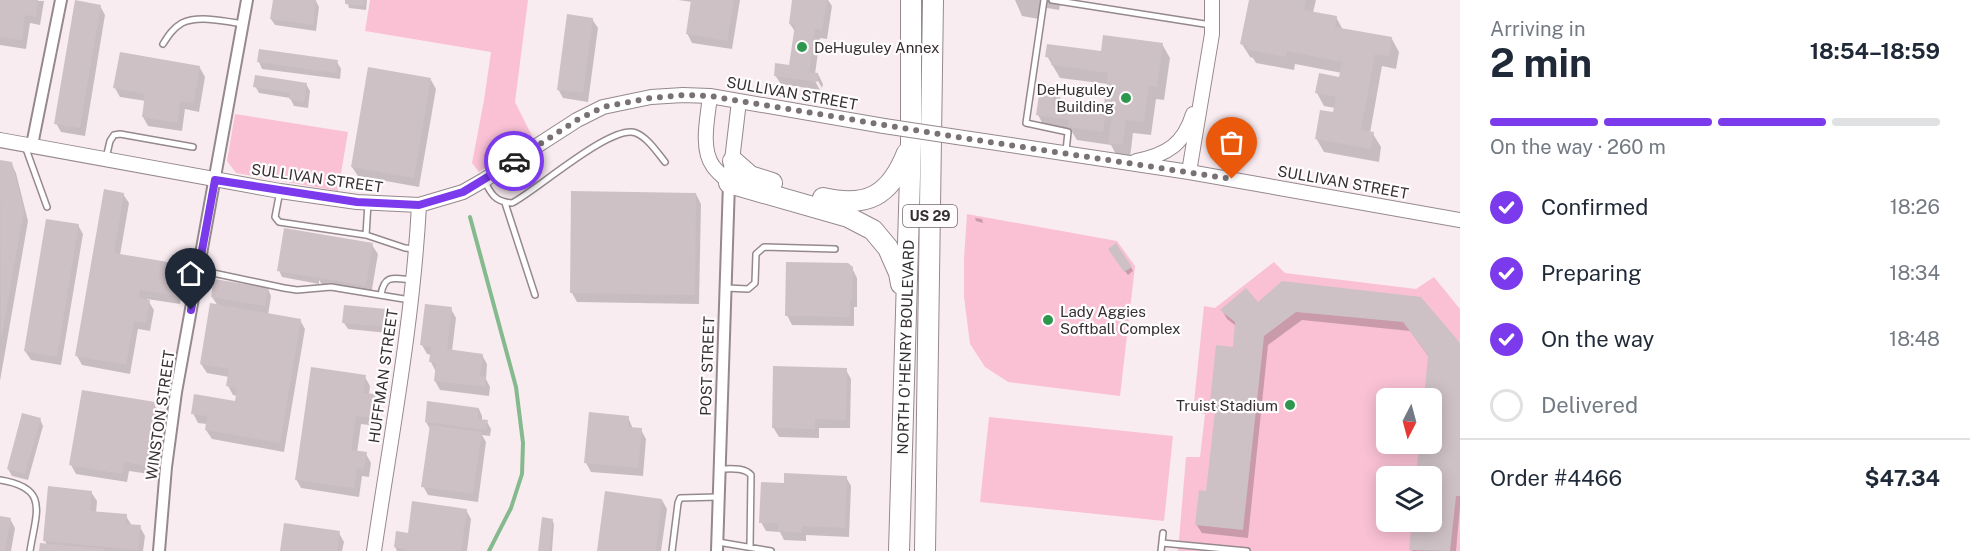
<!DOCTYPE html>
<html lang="en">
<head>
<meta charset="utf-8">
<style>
	:root { --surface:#fff; --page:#f2f2f3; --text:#1f2937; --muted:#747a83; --line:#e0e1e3; --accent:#7c3aed }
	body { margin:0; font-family:"Public Sans",sans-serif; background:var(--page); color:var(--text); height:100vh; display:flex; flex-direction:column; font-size:22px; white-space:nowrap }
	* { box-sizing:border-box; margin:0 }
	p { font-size:20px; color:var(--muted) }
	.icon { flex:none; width:33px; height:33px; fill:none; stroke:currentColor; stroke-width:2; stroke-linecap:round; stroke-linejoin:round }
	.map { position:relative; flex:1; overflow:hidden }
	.drawer { display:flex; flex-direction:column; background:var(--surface); width:510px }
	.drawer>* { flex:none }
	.needle { width:39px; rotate:186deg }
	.buttons { position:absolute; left:1376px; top:388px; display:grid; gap:12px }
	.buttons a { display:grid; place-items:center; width:66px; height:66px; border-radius:9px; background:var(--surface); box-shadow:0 3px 15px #0003; font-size:30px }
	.pin { position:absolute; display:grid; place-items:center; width:51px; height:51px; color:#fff; margin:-62px -26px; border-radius:50% 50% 50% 0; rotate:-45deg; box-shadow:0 0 6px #0007 }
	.pin .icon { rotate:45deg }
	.courier { position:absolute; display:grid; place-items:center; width:60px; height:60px; margin:-30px; border:4px solid #7c3aed; border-radius:50%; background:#fff; color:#222; box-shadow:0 2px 8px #0007 }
	.head em { font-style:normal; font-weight:700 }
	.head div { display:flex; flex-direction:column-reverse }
	.head { display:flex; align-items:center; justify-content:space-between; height:102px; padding:0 30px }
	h1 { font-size:39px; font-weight:700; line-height:45px }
	.bar { display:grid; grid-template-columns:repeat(4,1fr); gap:9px 6px; align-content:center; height:72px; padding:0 30px }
	.bar i { height:8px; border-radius:4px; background:var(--line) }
	.bar .active { background:var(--accent) }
	.bar p { grid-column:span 4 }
	.line { display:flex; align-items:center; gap:15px; padding:0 30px; border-top:2px solid var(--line) }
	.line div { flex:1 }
	ol { padding:0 30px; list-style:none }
	li { display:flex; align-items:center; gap:18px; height:66px }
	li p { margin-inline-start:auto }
	li .icon { padding:6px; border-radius:50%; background:var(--accent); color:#fff; stroke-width:4 }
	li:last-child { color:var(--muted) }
	li i { width:33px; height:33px; border:3px solid var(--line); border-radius:50% }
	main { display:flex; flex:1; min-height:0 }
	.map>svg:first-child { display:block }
	.green { fill:#fac1d5; fill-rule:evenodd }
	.shadow { fill:#0003 }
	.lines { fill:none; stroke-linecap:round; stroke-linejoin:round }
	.stream { stroke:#85b98e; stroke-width:4 }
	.building { fill:#cec1c6 }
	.service-casing { stroke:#95898d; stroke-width:8 }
	.minor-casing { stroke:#95898d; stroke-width:14 }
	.tertiary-casing { stroke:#95898d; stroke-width:16 }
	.motorway-casing { stroke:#95898d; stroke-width:22 }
	.service { stroke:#fff; stroke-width:5 }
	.minor { stroke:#fff; stroke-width:10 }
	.tertiary { stroke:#fff; stroke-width:14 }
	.motorway { stroke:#fff; stroke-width:20 }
	.tertiary-bridge-casing { stroke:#95898d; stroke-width:16; stroke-linecap:butt }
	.tertiary-bridge { stroke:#fff; stroke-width:14 }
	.done { stroke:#797174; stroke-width:6; stroke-dasharray:0 10.8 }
	.route { stroke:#7c3aed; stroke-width:8 }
	.poi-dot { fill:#2e974e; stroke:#fffcfd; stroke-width:2 }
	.labels { text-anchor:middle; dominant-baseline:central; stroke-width:4.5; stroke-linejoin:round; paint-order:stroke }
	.shield { fill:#fffcfd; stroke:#716c6e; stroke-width:1.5 }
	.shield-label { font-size:14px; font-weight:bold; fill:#342f31 }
	.poi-label { font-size:15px; fill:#342f31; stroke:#fffcfd; text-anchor:start }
	.street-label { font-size:15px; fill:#342f31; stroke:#fffcfd }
</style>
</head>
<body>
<main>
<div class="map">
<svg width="1460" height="551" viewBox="0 0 1460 551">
	<rect width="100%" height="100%" fill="#f9ecf0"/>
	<path class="green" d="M 370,0 L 528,0 L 515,102 L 532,136 L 479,172 L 472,163 L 484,100 L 491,52 L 365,31 Z
		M 235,114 L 348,132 L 338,191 L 236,173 L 227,161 Z
		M 967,214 L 1117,241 L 1135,266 L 1120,396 L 1008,382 L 985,367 L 970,344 L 964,297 L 964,259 Z
		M 1274,262 L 1285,273 L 1416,289 L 1434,277 L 1460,309 L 1460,551 L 1178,551 L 1186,457 L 1200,457 L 1205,414 L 1193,412 L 1204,306 L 1215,308 ZM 1386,399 L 1431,399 L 1431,444 L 1386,444 ZM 1386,477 L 1431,477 L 1431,522 L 1386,522 Z
		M 989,417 L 1173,436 L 1164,521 L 980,502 Z"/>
	<path class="shadow" d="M 0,0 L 44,1 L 40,25 L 30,23 L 26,49 L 0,45 Z
		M 274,0 L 316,1 L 319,7 L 316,31 L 275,25 L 271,19 Z
		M 347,0 L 367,0 L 366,10 L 349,8 Z
		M 678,0 L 740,0 L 732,49 L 692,43 L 687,33 L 692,2 Z
		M 794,0 L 828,0 L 832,6 L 827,39 L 820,38 L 815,74 L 818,74 L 823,84 L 822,88 L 818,81 L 815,81 L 820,90 L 781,84 L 775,75 L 791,67 L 796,33 L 790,24 Z
		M 1015,0 L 1061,0 L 1059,10 L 1041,7 L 1039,19 L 1022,16 Z
		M 1251,0 L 1316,0 L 1313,13 L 1336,17 L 1343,30 L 1392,39 L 1399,52 L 1396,69 L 1382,66 L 1370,133 L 1373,134 L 1381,147 L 1379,162 L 1324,152 L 1316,138 L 1334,114 L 1335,108 L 1324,106 L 1317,93 L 1341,79 L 1342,73 L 1295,64 L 1294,70 L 1256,63 L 1253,58 L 1250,57 L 1242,44 Z
		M 100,6 L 105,15 L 85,136 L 61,132 L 56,123 Z
		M 592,19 L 598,28 L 588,102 L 563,98 L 558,89 Z
		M 1162,44 L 1170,58 L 1164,100 L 1156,99 L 1151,135 L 1133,133 L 1130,158 L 1117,156 L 1111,145 L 1077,140 L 1072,132 L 1045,128 L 1038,115 L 1049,91 L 1055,88 L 1062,101 L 1061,109 L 1104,115 L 1108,84 L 1060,78 L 1047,56 L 1102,53 Z
		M 259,62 L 337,62 L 341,69 L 340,79 L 262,69 Z
		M 200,68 L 205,77 L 199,112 L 185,109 L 182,131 L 148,126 L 143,117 L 146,101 L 120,97 L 115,88 Z
		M 431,80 L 436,89 L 419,187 L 358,176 L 352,167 Z
		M 306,84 L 310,91 L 308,108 L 294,106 L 290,98 L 259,93 L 255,86 Z
		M 0,162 L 11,163 L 16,173 L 28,221 L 0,381 Z
		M 573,193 L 696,194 L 701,204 L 699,304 L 577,302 L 572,293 Z
		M 123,194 L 129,203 L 120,255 L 179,266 L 185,275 L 180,304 L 147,299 L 154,310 L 150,331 L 138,329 L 130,374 L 82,365 L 77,356 Z
		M 975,218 L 982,219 L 983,223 L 976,221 Z
		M 78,225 L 83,234 L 61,365 L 31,360 L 25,351 Z
		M 372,245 L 378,254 L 371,295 L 323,286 L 319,280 L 319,284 L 282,277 L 279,270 Z
		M 1112,254 L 1131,267 L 1133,271 L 1128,275 Z
		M 852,268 L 857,278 L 857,307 L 854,307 L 854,326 L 792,325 L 787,315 Z
		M 268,289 L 271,296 L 268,315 L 300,320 L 305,329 L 284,452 L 212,439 L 206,430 L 207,424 L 198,423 L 193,413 L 236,403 L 237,396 L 233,395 L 228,386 L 229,377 L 207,373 L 201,364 L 218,306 L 212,297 Z
		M 1420,298 L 1460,346 L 1460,507 L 1456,551 L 1412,551 L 1411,549 L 1414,522 L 1431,522 L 1431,477 L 1418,477 L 1421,444 L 1431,444 L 1431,399 L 1425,399 L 1429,357 L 1410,331 L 1302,320 L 1268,345 L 1248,538 L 1202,533 L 1196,524 L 1208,493 L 1217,410 L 1211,401 L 1234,349 L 1236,326 L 1227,319 L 1222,310 L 1257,304 Z
		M 451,309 L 456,318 L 452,351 L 482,355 L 487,364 L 486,379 L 490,387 L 489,396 L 440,390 L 435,381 L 436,372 L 431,362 L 432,355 L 427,354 L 422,345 Z
		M 386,311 L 389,317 L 388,333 L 348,329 L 344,323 Z
		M 846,370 L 851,379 L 850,428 L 819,428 L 819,438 L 779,437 L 773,427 Z
		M 365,377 L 370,386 L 369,395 L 375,396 L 380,405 L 377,426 L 361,424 L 357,453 L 366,454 L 371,463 L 369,477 L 362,476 L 359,497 L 301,488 L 296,479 Z
		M 154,404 L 159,413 L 149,474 L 129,471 L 127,482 L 76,474 L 71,465 Z
		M 479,409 L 482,416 L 482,421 L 487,422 L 491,429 L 490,436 L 482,435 L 486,442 L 478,502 L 428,495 L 423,486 L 430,429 L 426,422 Z
		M 628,417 L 633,429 L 641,430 L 646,439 L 643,476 L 591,472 L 586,463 Z
		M 40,419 L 43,426 L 28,480 L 12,476 L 8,469 Z
		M 846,477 L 851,486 L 849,537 L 806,535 L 806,541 L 784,540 L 780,532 L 766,531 L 761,522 L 785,485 Z
		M 91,492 L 97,501 L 96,513 L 126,516 L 132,526 L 140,527 L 145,536 L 143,551 L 41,551 L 47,545 L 45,541 Z
		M 662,500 L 667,509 L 661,551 L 598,551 Z
		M 466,510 L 471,519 L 467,551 L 397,551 L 395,547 Z
		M 0,517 L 10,519 L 15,528 L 11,551 L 0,551 Z
		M 552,520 L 554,524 L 552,551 L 540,551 Z
		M 339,533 L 344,542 L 342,551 L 282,551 Z"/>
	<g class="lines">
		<path class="stream" d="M 470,217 L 516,387 L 523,443 L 522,474 L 511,508 L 489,551"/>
	</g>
	<path class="building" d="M 0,0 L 38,0 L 36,17 L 25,15 L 22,40 L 0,37 Z
		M 75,0 L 101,5 L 80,128 L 54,124 Z
		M 273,0 L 316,0 L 313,25 L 270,19 Z
		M 345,0 L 365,0 L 364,6 L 345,4 Z
		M 691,0 L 734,0 L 727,41 L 686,34 Z
		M 792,0 L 827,0 L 822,30 L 815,29 L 809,72 L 818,73 L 817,82 L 774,76 L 775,63 L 789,65 L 795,25 L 789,24 Z
		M 1249,0 L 1306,0 L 1304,10 L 1337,16 L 1335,27 L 1392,37 L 1389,56 L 1375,54 L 1361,130 L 1374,132 L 1371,149 L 1315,139 L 1320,110 L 1333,112 L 1336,97 L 1315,93 L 1319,73 L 1339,77 L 1342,62 L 1287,51 L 1286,57 L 1247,50 L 1247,46 L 1240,44 Z
		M 567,14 L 593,18 L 583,93 L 557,90 Z
		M 1103,35 L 1163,43 L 1157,87 L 1149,86 L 1144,122 L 1126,120 L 1123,145 L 1108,143 L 1112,117 L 1105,116 L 1103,132 L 1068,127 L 1069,120 L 1036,115 L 1040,88 L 1047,89 L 1047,85 L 1055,86 L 1053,106 L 1103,113 L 1108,73 L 1051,65 L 1052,58 L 1045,57 L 1047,44 L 1101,51 Z
		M 259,49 L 338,60 L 336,73 L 257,62 Z
		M 120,52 L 200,66 L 194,103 L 181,101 L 177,123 L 142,117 L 145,94 L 113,88 Z
		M 368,67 L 431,78 L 414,178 L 351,167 Z
		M 255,75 L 307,83 L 304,102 L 289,99 L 290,93 L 253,87 Z
		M 0,160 L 12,162 L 24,211 L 1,339 Z
		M 104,189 L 124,193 L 114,253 L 180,264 L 175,296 L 140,290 L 139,298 L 150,300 L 146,323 L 134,321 L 126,365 L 75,356 Z
		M 571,191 L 696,193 L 695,295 L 570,293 Z
		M 46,219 L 79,224 L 57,357 L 24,351 Z
		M 284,228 L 373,243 L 366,286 L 277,271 Z
		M 1116,243 L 1132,267 L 1124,272 L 1108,249 Z
		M 786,262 L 848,263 L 853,267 L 852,299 L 850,299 L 850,317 L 785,316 Z
		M 214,279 L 269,288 L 265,306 L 211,297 Z
		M 1282,281 L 1421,297 L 1460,343 L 1460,496 L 1456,496 L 1450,551 L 1409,550 L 1412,522 L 1431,522 L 1431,477 L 1416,477 L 1419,444 L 1431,444 L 1431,399 L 1424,399 L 1428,355 L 1403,322 L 1296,312 L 1264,336 L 1243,530 L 1195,525 L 1199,490 L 1206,491 L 1216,402 L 1210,402 L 1216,345 L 1233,347 L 1235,322 L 1220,310 L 1246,288 L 1258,302 Z
		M 210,303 L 301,319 L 280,443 L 205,430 L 207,416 L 191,414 L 194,394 L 235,401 L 237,388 L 226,386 L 229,369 L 200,364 Z
		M 425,304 L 452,307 L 447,349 L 483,354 L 480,376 L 486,377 L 485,387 L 434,381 L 436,363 L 429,362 L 431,347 L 420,345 Z
		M 344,305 L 386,309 L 385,327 L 342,323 Z
		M 773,366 L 847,368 L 846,420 L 815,419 L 815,429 L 772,428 Z
		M 311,367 L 366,375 L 363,393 L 376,394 L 372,418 L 356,416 L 351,450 L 367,452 L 364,469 L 357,468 L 354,488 L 295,480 Z
		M 82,390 L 155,402 L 145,466 L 124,462 L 122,474 L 69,465 Z
		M 427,401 L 479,408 L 478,419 L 488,420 L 486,430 L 425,422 Z
		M 589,412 L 629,416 L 628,427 L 642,428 L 638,468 L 584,463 Z
		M 22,413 L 41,418 L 25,474 L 7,469 Z
		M 430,425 L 482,432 L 473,494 L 421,487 Z
		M 784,473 L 847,476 L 845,528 L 802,526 L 802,533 L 778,531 L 778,523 L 759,523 L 761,482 L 784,483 Z
		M 48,486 L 92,491 L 90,511 L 127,514 L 126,524 L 141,525 L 138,550 L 43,541 Z
		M 605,491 L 662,499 L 656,551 L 597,551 Z
		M 412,501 L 467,509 L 461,551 L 405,551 L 406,549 L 394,547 L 396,531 L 408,533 Z
		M 0,516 L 11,518 L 5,551 L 0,551 Z
		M 542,517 L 553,519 L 549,551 L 538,551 Z
		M 284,523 L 340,531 L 337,551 L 280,551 Z
		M 40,543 L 104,549 L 104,551 L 39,551 Z"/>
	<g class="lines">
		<g class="service-casing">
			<path id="service" d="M 1044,0 L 1026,123 L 1068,132 L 1066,151
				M 1052,0 L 1211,25
				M 163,44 C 168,36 173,28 182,23 C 198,15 225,21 243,24
				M 25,146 L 47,207
				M 106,158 L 110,141 L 114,135 L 120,134 L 193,147
				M 484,180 C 491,194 495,202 512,203 C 536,191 612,123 636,133 C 648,138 657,152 665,162
				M 280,191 L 275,217 L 279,222 L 366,235
				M 368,203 L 366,235 L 405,248 L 415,249
				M 505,203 L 535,295
				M 199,270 L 284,288 L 297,290 L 331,287 L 410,300
				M 726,288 L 748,289 L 755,283 L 756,254 L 764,247 L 835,249
				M 381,295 C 384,274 394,278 411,280
				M 720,469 C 730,469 744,467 751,475 L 750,547
				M 0,480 C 50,488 36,512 30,551
				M 718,542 L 771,551
				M 1162,543 L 1247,551
				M 672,551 L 678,503 L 680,498 L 718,497
				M 1161,551 L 1163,533"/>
		</g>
		<g class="minor-casing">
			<path id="minor" d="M 32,145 L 61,0
				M 159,551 L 166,467 L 176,392 L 247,0
				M 717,551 L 729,183"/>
		</g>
		<g class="tertiary-casing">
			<path id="tertiary" d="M 710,96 C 708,116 700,148 713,166 C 717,172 724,177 729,183
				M 957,137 L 1189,172 L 1460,220
				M 0,140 L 280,191 L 357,202 L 419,205 L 463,192 L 484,180 L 577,120 L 603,107 L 651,97 L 683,95 L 710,96 L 884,126
				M 1136,161 C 1167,155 1184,144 1193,114
				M 731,169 L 739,101
				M 1189,172 L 1212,34 L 1212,0
				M 374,551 C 391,436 413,321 419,205"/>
		</g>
		<g class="motorway-casing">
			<g id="motorway">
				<path d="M 733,161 L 750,176 L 772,183"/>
				<path d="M 729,183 L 848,217 L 873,230 L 888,248 L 899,273 L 901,284"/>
				<path d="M 823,198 C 867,208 890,196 907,153"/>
				<path id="s1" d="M 899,551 L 911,142 L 911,0"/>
				<path d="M 925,551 L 933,0"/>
			</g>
		</g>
		<use href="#service" class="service"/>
		<use href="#minor" class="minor"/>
		<use href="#tertiary" class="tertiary"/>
		<use href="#motorway" class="motorway"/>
		<g class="tertiary-bridge-casing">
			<path id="tertiary-bridge" d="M 884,126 L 957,137"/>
		</g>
		<use href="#tertiary-bridge" class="tertiary-bridge"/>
	</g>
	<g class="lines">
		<path class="done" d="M 514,161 L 577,120 L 603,107 L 651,98 L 683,95 L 710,96 L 957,137 L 1232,179"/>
		<path class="route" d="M 191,310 L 215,180 L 357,202 L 419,205 L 463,192 L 514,161"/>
	</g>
	<g class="poi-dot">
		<circle cx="802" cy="47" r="6"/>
		<circle cx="1126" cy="98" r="6"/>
		<circle cx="1048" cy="320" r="6"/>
		<circle cx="1290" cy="405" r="6"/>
	</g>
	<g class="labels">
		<rect class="shield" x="903" y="205" width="54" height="22" rx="4.5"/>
		<g class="shield-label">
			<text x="930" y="216">US 29</text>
		</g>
		<g class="poi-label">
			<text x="814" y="47">DeHuguley Annex</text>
			<text x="1114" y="89" text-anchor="end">DeHuguley<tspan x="1114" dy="17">Building</tspan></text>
			<text x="1060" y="311">Lady Aggies<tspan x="1060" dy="17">Softball Complex</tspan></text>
			<text x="1278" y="405" text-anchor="end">Truist Stadium</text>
		</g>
		<g class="street-label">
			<text transform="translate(792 93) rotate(10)">SULLIVAN STREET</text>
			<text transform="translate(317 178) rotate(8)">SULLIVAN STREET</text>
			<text transform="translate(1343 182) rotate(10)">SULLIVAN STREET</text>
			<text stroke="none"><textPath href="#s1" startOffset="204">NORTH O'HENRY BOULEVARD</textPath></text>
			<text transform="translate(707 366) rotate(-88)">POST STREET</text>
			<text transform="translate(383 376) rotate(-82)">HUFFMAN STREET</text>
			<text transform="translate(160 415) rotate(-82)">WINSTON STREET</text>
		</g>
	</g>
</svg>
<div class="buttons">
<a><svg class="needle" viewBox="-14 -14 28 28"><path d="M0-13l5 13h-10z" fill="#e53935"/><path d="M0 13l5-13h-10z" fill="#747a83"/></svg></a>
<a><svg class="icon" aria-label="layers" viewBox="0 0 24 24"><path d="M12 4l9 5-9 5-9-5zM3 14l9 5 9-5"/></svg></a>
</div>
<div class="pin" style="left:1232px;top:179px;background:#ea580c"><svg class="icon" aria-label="bag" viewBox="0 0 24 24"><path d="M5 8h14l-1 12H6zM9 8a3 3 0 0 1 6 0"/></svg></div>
<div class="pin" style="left:191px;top:310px;background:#1f2937"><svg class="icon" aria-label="home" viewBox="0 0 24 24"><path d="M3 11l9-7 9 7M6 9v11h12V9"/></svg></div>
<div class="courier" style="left:514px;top:161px"><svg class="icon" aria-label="car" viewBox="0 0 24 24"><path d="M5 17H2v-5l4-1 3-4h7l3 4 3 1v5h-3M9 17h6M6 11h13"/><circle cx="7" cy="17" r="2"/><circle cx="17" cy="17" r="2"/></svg></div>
</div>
<section class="drawer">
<div class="head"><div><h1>2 min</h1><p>Arriving in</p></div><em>18:54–18:59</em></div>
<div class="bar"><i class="active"></i><i class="active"></i><i class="active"></i><i></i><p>On the way · 260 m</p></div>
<ol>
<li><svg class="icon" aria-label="check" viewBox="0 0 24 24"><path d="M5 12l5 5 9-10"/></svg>Confirmed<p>18:26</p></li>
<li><svg class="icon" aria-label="check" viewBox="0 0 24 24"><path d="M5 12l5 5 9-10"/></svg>Preparing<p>18:34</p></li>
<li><svg class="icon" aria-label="check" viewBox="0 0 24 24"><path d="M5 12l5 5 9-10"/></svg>On the way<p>18:48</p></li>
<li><i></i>Delivered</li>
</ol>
<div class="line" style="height:78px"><div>Order #4466</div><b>$47.34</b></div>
</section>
</main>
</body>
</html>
